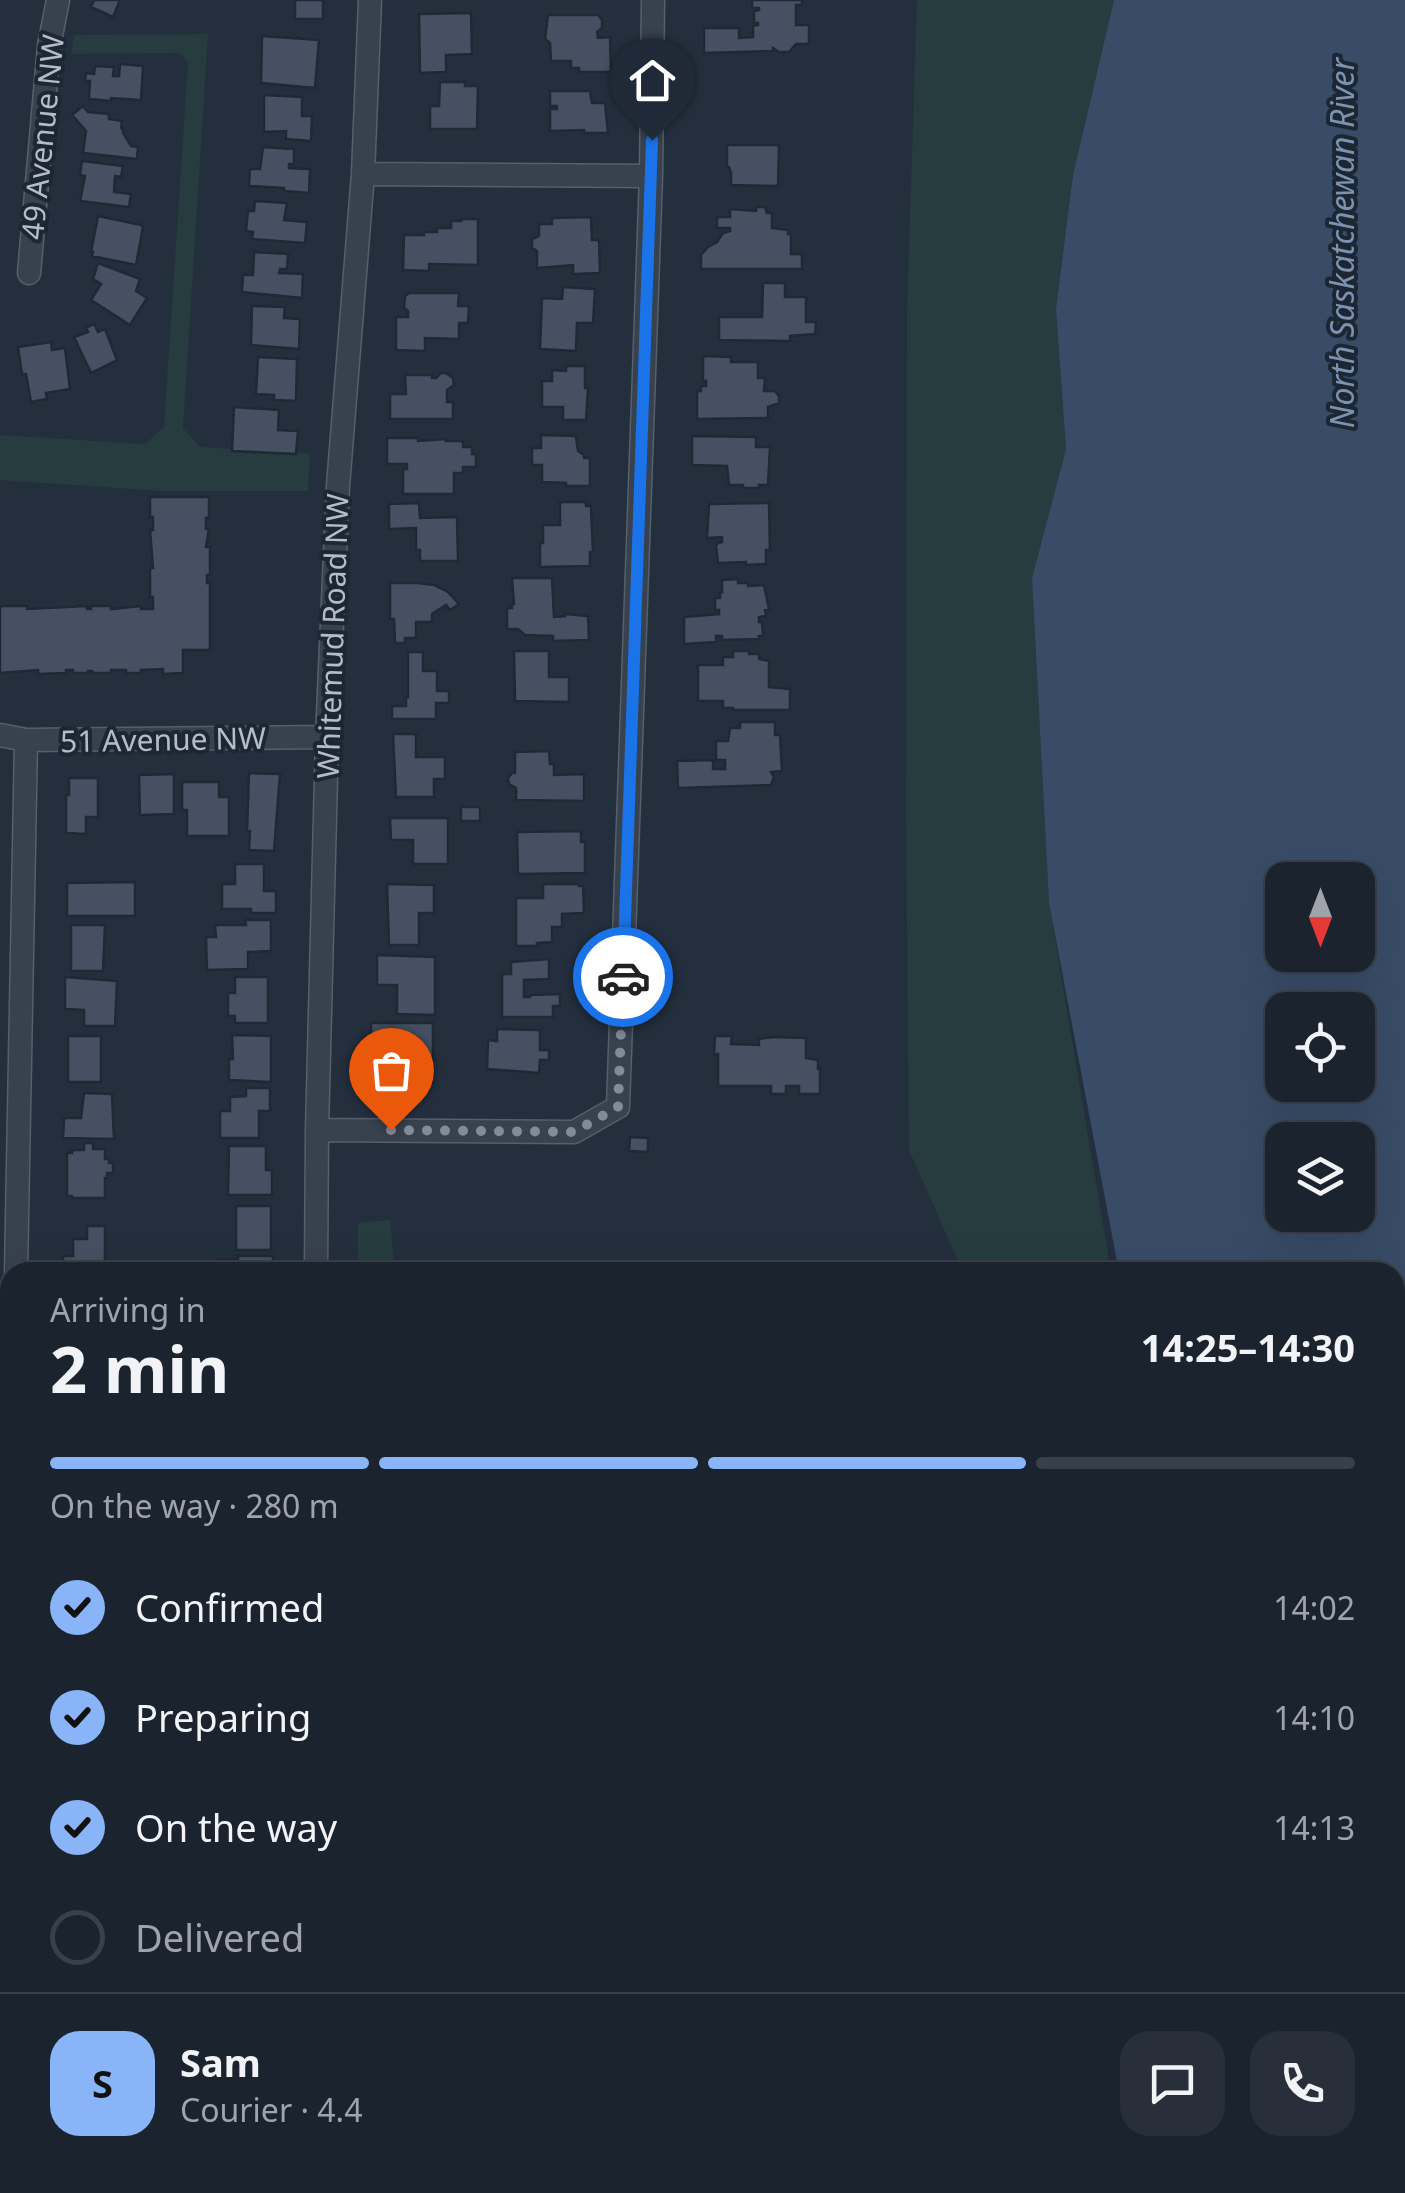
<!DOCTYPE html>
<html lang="en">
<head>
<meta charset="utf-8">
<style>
	:root { --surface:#1b232e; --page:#282f3a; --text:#f1f3f6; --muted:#a0a4aa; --line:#39404a; --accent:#8ab4f8 }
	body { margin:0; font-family:"Noto Sans",sans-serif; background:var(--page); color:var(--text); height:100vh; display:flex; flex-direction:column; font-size:38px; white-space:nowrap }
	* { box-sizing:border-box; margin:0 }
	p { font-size:32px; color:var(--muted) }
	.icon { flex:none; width:55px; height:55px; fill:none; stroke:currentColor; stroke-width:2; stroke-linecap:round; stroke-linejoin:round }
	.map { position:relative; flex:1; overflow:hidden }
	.panel { position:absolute; left:0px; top:1262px; width:1405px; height:932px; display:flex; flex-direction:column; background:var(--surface); border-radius:30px 30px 0 0; box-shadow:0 10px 40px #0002,0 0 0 2px var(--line) }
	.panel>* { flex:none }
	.needle { width:65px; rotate:180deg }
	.buttons { position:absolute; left:1265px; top:862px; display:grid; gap:20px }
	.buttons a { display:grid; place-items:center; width:110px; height:110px; border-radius:20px; background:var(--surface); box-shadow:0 10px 40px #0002,0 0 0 2px var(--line); font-size:50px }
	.pin { position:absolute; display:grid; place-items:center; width:85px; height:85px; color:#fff; margin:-102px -42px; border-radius:50% 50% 50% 0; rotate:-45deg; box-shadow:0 0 10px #0007 }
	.pin .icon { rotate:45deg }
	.courier { position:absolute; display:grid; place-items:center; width:100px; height:100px; margin:-50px; border:8px solid #1a73e8; border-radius:50%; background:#fff; color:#222; box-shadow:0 2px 12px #0007 }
	.summary em { font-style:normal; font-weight:700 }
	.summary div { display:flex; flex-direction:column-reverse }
	.summary { display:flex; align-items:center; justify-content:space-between; height:170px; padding:0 50px }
	h1 { font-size:65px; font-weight:700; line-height:75px }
	.bar { display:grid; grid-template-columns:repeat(4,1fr); gap:15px 10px; align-content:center; height:120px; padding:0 50px }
	.bar i { height:12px; border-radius:8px; background:var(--line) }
	.bar .selected { background:var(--accent) }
	.bar p { grid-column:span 4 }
	.line { display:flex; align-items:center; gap:25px; padding:0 50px; border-top:2px solid var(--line) }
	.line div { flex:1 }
	.round { display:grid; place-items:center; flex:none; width:105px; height:105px; border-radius:30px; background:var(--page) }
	ol { padding:0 50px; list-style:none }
	li { display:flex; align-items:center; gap:30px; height:110px }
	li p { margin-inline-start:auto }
	li .icon { padding:10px; border-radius:50%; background:var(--accent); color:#111; stroke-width:4 }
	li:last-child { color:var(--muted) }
	li i { width:55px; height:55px; border:5px solid var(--line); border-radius:50% }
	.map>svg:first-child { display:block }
	.green { fill:#263c3f }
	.water { fill:#394c67; fill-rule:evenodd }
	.building { fill:#455162; stroke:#1f2835; stroke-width:2.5 }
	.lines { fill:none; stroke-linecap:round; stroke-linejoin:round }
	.minor-casing { stroke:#565f6c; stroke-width:25 }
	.minor { stroke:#38414e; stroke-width:22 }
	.done { stroke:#828b98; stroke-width:10; stroke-dasharray:0 18 }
	.route { stroke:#1a73e8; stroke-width:12 }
	.labels { text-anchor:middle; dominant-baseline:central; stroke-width:8; stroke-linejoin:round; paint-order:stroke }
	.street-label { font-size:30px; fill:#b4bcc9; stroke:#1d2633 }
	.water-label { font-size:32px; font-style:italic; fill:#7c92b1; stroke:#1d2633 }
</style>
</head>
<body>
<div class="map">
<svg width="1405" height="2193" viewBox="0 0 1405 2193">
	<rect width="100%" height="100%" fill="#242f3e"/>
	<path class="green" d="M 917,0 L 1114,0 L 1073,175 L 1056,309 L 1066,449 L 1032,578 L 1049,903 L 1111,1272 L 963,1272 L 909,1150 L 906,814 L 907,312 Z
		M 208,34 L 183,428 L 200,447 L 310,454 L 308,491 L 161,491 L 0,480 L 0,435 L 145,444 L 164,427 L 188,62 L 179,53 L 71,54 L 74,35 Z
		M 390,1220 L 395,1272 L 358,1272 L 358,1223 Z
		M 684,2185 L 1311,2185 L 1313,2193 L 687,2193 L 682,2188 Z"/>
	<path class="water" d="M 1114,0 L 1405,0 L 1405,2193 L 1313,2193 L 1311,2185 L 1395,2185 L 1395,1272 L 1119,1272 L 1049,903 L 1032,578 L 1066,449 L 1056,309 L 1073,175 ZM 1282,880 L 1358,880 L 1358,955 L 1282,955 ZM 1282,1010 L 1358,1010 L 1358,1085 L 1282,1085 ZM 1282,1140 L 1358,1140 L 1358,1215 L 1282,1215 Z"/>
	<path class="building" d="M 94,0 L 120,0 L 113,17 L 91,7 Z
		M 295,0 L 323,0 L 323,19 L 295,19 Z
		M 752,0 L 802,0 L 802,5 L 796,5 L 796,25 L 809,25 L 809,44 L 796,44 L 789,52 L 779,52 L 773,48 L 773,51 L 704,53 L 704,28 L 739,28 L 739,38 L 753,37 L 753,26 L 758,25 L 758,23 L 754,23 L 754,11 L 759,10 L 759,8 L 752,8 Z
		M 471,13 L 472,54 L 446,55 L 446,72 L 420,73 L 419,14 Z
		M 548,15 L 598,15 L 602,20 L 602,28 L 597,32 L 598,38 L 610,37 L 611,72 L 579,72 L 579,68 L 571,68 L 571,61 L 551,61 L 550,43 L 545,39 Z
		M 262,36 L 319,40 L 315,88 L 261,83 Z
		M 120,64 L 143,66 L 141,100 L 111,98 L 111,101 L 89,99 L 90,81 L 85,81 L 86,73 L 94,74 L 95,66 L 114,67 L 113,76 L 119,76 Z
		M 440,82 L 465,82 L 465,86 L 478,86 L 477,129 L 430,129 L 430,106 L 439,106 Z
		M 550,91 L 590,91 L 592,103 L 605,103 L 608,133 L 584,133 L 584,130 L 550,131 L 550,109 L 557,109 L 557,106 L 550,106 Z
		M 264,95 L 302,97 L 302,116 L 312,116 L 311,141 L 286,139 L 286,131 L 264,132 Z
		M 83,106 L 88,112 L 109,114 L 109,119 L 122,121 L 121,128 L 123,128 L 123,133 L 131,146 L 138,147 L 137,159 L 83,153 L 86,131 L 72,115 Z
		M 727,145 L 779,145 L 778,186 L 731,185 L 731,173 L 729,167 L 727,167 Z
		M 263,147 L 294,149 L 294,164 L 289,164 L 289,168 L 310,169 L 309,193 L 284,191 L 284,188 L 249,186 L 250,169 L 260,169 Z
		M 82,161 L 123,166 L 121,177 L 115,176 L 114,192 L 131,194 L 129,207 L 80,201 L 85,176 L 80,175 Z
		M 255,201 L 287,203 L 284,220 L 307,222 L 305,243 L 252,239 L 253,232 L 246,231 L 248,211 L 254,211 Z
		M 756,207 L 765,207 L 767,213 L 772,213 L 772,228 L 788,230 L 788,234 L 791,234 L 791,254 L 802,254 L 802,269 L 701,269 L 701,255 L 708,247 L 717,242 L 723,233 L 730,231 L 730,228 L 717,228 L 717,217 L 730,217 L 730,209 L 756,211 Z
		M 98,216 L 141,225 L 143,227 L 136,265 L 92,256 L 93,252 L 91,252 Z
		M 591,217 L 592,240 L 599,240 L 600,273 L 573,274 L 573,265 L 537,268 L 537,251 L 532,248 L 532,239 L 539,236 L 539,224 L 552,224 L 552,218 Z
		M 461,219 L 478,219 L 478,265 L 429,264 L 429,271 L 403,270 L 404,235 L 424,235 L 424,232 L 437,232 L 437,228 L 451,228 L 451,221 L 461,221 Z
		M 254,252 L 288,254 L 287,269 L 280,269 L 279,273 L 303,274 L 302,298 L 242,292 L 243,275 L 253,275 Z
		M 98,263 L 140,279 L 136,291 L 147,298 L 130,325 L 91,300 L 101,284 L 93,279 Z
		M 763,283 L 785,283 L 785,297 L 806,297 L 806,322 L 816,322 L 815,334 L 790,336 L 790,341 L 719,340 L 719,317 L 762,317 Z
		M 563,287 L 595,289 L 593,323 L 577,323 L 576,351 L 540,349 L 542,298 L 562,299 Z
		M 409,293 L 459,293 L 458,306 L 469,306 L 468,323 L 459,323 L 459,339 L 425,338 L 425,351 L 396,350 L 396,317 L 408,317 L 408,311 L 404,308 L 405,296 Z
		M 252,306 L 285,307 L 284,318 L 300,319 L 299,349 L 251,345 Z
		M 94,324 L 98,332 L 105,329 L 117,360 L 91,373 L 74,337 L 88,332 L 86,328 Z
		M 51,342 L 52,350 L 65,348 L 70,389 L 46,393 L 47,399 L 31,402 L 26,374 L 22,374 L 18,347 Z
		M 703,356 L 731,357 L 731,362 L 758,362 L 758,378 L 765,378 L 764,391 L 775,391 L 779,396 L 779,403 L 768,407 L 768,418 L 697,419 L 697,391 L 701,391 L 701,386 L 706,386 L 706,381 L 703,381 Z
		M 258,357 L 297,359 L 296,401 L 274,400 L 274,395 L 256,394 Z
		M 566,366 L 585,366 L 585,388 L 588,388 L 586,420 L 563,420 L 563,407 L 542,407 L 542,381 L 552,381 L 552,370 L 566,371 Z
		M 441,373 L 446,373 L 453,378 L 454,385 L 447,390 L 447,402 L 453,402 L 453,419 L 390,419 L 390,394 L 406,394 L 405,375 L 432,375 L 432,378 L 436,378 Z
		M 234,407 L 279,410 L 278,430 L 298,431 L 296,454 L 232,451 Z
		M 541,435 L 576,436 L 578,451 L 584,455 L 584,458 L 590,458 L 590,486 L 566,486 L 566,483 L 542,482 L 542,465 L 532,465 L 532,448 L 541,448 Z
		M 692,436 L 756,437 L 756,447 L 770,447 L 768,485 L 759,485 L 759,488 L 743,488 L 743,485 L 729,485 L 727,466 L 692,465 Z
		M 387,438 L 418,438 L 418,441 L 446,439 L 446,441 L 463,441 L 463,447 L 472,447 L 472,454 L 476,454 L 476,467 L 463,467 L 463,473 L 454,473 L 454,494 L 403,494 L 403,469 L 407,469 L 407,464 L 387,464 Z
		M 150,497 L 209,497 L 209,518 L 206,518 L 206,529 L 209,529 L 206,547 L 210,547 L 210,575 L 207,575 L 207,583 L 210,583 L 210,650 L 183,650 L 183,673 L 163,674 L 163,669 L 141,670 L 141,673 L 126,673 L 126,670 L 111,670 L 111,673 L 92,673 L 92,671 L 88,671 L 88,673 L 73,673 L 73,670 L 66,670 L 66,673 L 38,674 L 38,670 L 0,673 L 0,606 L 27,606 L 27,609 L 87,606 L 87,609 L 91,609 L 91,606 L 111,606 L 111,609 L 141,606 L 141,609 L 153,609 L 153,597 L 150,597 L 150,568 L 153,568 L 150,530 L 153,530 L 153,517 L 150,517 Z
		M 560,502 L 586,502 L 586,506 L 591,506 L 593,552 L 590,552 L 590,566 L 540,567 L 540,543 L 543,543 L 543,525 L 560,525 Z
		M 419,503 L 420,518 L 457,517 L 458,561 L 420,561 L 420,550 L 416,550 L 416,528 L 389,529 L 389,504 Z
		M 769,503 L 770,550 L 766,550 L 766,564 L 746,565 L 746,562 L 718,563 L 716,546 L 718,543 L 722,542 L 722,537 L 707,538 L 709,504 Z
		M 512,578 L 552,578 L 554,617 L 565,616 L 565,614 L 588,616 L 589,640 L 553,641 L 553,636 L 525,635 L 518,629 L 507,629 L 507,608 L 512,608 L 512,604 L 514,604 Z
		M 738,579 L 738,583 L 748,583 L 748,586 L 764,585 L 769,609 L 765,610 L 766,616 L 759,617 L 759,622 L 762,622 L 763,636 L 759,636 L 759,639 L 722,640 L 722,636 L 716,636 L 716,642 L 684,644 L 684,617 L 719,614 L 719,610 L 715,610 L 715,598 L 720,598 L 720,592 L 722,592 L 722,580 Z
		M 390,583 L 418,583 L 434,585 L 448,592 L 459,604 L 450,610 L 446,605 L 432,614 L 432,622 L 416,622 L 416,638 L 405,638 L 405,643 L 395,643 L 394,619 L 390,619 Z
		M 514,651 L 549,651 L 549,677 L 569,677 L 569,702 L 515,701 Z
		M 733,651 L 749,651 L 749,654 L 759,654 L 759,659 L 769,661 L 769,687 L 790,689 L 790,710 L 733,710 L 733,708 L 723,708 L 723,701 L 698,701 L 698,665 L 723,665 L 723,657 L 733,657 Z
		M 408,652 L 423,652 L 423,671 L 437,671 L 437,691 L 449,691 L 449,703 L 436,703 L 436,719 L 392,719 L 392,706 L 406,706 L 406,697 L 408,697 Z
		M 740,722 L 775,722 L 775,735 L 780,735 L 782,771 L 771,772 L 774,777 L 771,785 L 678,788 L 677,761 L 713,760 L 713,769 L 725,769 L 725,760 L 716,760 L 716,741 L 728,741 L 730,728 L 740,728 Z
		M 393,734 L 416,734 L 416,757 L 445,757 L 445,779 L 434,779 L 434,797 L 396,797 Z
		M 549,751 L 550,764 L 554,764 L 554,775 L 584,774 L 584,801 L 516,800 L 516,788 L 509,784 L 508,778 L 512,773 L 515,773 L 515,752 Z
		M 249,773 L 280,774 L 274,851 L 249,850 L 250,831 L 247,831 Z
		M 174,774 L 174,814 L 140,815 L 139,775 Z
		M 69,778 L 98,778 L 98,817 L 86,817 L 86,834 L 66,833 L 66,795 L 69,795 Z
		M 182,782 L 219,782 L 219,797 L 229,797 L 229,836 L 187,836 L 187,810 L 182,810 Z
		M 461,807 L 480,807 L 480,821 L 461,821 Z
		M 390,818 L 448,818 L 448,864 L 413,864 L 413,840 L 391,840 Z
		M 581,831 L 581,842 L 585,842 L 585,873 L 518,874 L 517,832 Z
		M 235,864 L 264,864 L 264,891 L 276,891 L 276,913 L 251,913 L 251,909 L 222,909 L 222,884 L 235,884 Z
		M 135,882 L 135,916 L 67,916 L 67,883 Z
		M 387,884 L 434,885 L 434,913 L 419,913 L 419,945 L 389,945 Z
		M 543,884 L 579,884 L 579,886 L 583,886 L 584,913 L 562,914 L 562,927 L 552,927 L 552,942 L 537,943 L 537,946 L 516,946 L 516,898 L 543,898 Z
		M 245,920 L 271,920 L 271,951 L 248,952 L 248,969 L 207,970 L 206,937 L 216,937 L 215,925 L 246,925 Z
		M 71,925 L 105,925 L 103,971 L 71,971 Z
		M 377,955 L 435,957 L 435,1015 L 397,1014 L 397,985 L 377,985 Z
		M 549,959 L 549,979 L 524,980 L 524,997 L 530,997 L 530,995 L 560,994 L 560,1006 L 553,1006 L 553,1017 L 502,1017 L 502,974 L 511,974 L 511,962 Z
		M 65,977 L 117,981 L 115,1026 L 84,1026 L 84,1010 L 65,1009 Z
		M 235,977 L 268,977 L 268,1023 L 235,1023 L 235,1016 L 228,1016 L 228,993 L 235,993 Z
		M 371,1023 L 433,1023 L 433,1084 L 405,1084 L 405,1057 L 371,1057 Z
		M 497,1029 L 540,1030 L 540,1050 L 549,1050 L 549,1060 L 540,1060 L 539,1073 L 487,1069 L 488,1040 L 497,1041 Z
		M 232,1035 L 271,1036 L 271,1082 L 229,1080 L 229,1059 L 233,1059 Z
		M 68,1036 L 101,1036 L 101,1082 L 68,1082 Z
		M 715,1036 L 732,1036 L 731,1044 L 759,1045 L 759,1039 L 774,1037 L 806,1038 L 806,1058 L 818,1060 L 818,1069 L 820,1069 L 820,1094 L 799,1094 L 799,1086 L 786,1086 L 786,1094 L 771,1094 L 771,1086 L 718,1086 L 718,1054 L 714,1054 Z
		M 246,1088 L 270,1088 L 270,1111 L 259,1111 L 259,1138 L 220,1138 L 220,1111 L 230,1111 L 230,1097 L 246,1096 Z
		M 84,1093 L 112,1094 L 114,1139 L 63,1138 L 64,1118 L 81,1118 Z
		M 630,1137 L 648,1138 L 648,1152 L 629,1151 Z
		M 84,1143 L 93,1143 L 93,1149 L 105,1149 L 105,1159 L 109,1159 L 109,1163 L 113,1163 L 113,1173 L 107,1173 L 107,1178 L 105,1178 L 105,1198 L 72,1198 L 72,1196 L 67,1196 L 67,1153 L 72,1153 L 72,1150 L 84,1150 Z
		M 229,1146 L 266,1146 L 266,1170 L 272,1170 L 272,1195 L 228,1195 Z
		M 236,1206 L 271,1206 L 271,1250 L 236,1250 Z
		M 87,1226 L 105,1226 L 105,1264 L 100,1264 L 100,1272 L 63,1272 L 63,1256 L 73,1256 L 73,1239 L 87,1239 Z
		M 238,1256 L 273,1256 L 273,1272 L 214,1272 L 216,1271 L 216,1259 L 238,1259 Z
		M 194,1261 L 194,1272 L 155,1272 L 155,1265 Z
		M 0,1376 L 10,1380 L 10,1433 L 0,1429 Z
		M 10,1509 L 10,1543 L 1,1551 L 0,1512 Z"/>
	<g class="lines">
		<g class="minor-casing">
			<path id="minor" d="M 363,174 L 651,176
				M 29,273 L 49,46 L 58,0
				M 0,735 L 26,740 L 327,737
				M 317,1130 L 574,1132 L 618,1107 L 651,176 L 653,0
				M 16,1272 L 26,740
				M 316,1272 L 317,1130 L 327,737 L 338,486 L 363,174 L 370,0
				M 0,2149 L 10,2149
				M 38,2185 L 39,2193
				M 322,2185 L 322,2193"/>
		</g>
		<use href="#minor" class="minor"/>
	</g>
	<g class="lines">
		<path class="done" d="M 391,1130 L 574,1132 L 618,1107 L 623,977"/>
		<path class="route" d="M 623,977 L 652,140"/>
	</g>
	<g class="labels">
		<g class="street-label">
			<text transform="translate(42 137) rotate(-84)">49 Avenue NW</text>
			<text transform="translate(332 636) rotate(-88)">Whitemud Road NW</text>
			<text transform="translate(163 739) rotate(-1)">51 Avenue NW</text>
		</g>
		<g class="water-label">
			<text transform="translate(1341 243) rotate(-90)">North Saskatchewan River</text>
		</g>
	</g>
</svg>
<div class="buttons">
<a><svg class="needle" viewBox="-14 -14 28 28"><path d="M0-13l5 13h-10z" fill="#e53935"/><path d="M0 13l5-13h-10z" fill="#a0a4aa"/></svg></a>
<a><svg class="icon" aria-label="locate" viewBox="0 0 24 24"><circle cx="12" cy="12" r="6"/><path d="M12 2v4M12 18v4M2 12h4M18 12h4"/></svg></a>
<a><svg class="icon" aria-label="layers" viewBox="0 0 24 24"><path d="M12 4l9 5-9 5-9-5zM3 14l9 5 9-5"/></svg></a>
</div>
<div class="pin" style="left:391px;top:1130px;background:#ea580c"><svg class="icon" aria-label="bag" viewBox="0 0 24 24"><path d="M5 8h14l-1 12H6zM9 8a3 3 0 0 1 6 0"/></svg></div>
<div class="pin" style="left:652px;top:140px;background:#1f2937"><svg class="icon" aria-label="home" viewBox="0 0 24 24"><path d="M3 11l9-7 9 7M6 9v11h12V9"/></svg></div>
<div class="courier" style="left:623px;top:977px"><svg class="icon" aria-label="car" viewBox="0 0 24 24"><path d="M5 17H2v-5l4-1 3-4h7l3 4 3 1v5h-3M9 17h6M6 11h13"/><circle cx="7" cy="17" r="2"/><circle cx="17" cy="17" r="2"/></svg></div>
<section class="panel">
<div class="summary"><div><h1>2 min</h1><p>Arriving in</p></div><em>14:25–14:30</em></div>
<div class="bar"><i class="selected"></i><i class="selected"></i><i class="selected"></i><i></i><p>On the way · 280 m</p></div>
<ol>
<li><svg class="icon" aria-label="check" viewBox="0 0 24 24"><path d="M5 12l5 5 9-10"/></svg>Confirmed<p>14:02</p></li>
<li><svg class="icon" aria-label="check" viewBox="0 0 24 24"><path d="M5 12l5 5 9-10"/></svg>Preparing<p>14:10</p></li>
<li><svg class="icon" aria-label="check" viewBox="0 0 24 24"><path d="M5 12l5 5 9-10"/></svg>On the way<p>14:13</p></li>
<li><i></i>Delivered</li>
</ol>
<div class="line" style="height:180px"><b class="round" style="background:var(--accent);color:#111">S</b><div><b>Sam</b><p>Courier · 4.4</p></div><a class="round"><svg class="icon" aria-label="chat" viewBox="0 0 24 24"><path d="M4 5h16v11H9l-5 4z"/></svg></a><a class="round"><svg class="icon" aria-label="phone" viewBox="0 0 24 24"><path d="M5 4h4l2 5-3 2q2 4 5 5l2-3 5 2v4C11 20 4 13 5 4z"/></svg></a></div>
</section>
</div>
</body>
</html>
